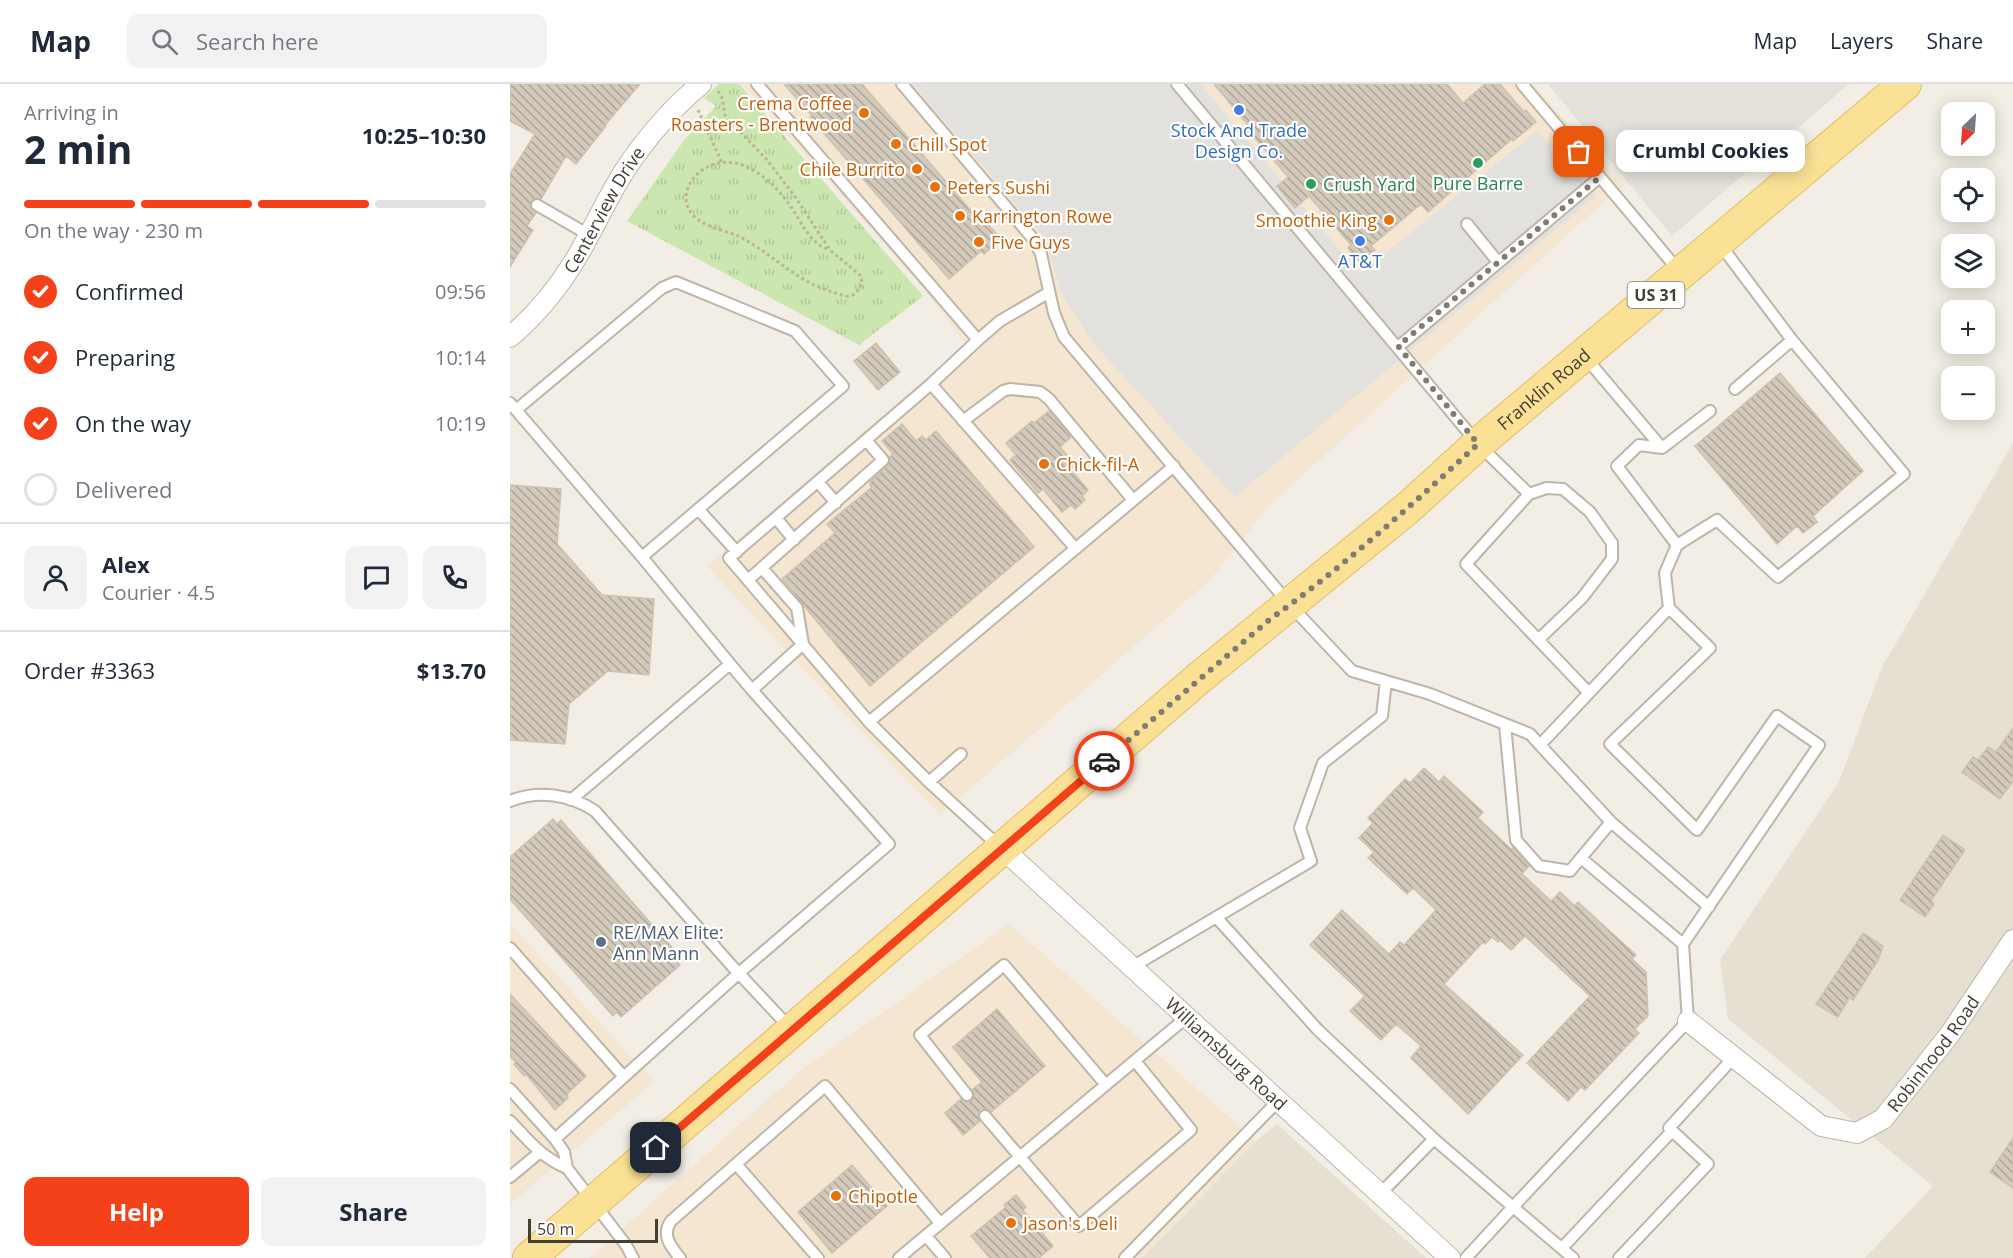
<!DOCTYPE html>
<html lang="en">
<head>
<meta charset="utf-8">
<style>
	:root { --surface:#fff; --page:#f2f2f3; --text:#1f2937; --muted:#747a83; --line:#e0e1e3; --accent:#f4411a }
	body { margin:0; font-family:"Open Sans",sans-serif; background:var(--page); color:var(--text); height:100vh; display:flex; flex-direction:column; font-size:22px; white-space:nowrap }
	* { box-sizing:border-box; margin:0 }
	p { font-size:20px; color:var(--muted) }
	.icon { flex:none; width:33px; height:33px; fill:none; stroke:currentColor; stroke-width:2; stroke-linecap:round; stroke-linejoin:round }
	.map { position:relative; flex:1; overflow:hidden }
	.sheet { display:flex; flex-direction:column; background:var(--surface); width:510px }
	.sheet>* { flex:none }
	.needle { width:39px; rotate:205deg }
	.tools { position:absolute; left:1431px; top:18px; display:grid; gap:12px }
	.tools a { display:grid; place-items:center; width:54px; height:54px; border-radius:12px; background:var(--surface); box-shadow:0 3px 15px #0003; font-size:30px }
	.scale { position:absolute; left:18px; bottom:15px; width:130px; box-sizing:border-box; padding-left:6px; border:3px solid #443f35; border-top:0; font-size:16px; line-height:21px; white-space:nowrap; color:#443f35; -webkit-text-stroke:4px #fff; paint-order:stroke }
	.pin { position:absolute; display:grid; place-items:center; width:51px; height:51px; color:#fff; margin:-26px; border-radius:12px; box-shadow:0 3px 9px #0006 }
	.courier { position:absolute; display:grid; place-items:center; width:60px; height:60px; margin:-30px; border:4px solid #f4411a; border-radius:50%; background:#fff; color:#222; box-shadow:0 2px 8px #0007 }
	.bubble { position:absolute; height:42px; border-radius:12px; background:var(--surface); box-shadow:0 3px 15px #0003; font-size:20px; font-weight:700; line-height:42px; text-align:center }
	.overview em { font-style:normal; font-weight:700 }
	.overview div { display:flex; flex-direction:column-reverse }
	.overview { display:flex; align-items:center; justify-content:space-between; height:102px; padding:0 24px }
	h1 { font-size:39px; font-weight:700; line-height:45px }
	.bar { display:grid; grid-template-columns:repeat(4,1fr); gap:9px 6px; align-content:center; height:72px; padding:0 24px }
	.bar i { height:8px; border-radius:4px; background:var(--line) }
	.bar .active { background:var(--accent) }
	.bar p { grid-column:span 4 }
	.line { display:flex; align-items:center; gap:15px; padding:0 24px; border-top:2px solid var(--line) }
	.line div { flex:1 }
	.round { display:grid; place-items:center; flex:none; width:63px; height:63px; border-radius:12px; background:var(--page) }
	ol { padding:0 24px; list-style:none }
	li { display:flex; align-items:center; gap:18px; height:66px }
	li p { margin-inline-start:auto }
	li .icon { padding:6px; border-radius:50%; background:var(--accent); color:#fff; stroke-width:4 }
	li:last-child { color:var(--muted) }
	li i { width:33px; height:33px; border:3px solid var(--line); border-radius:50% }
	.cta { display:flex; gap:12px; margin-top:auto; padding:12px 24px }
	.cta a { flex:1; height:69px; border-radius:12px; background:var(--accent); color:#fff; font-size:24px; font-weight:700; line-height:69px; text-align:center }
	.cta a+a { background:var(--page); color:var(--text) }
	header { display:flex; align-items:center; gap:36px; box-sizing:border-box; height:84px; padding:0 30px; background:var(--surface); border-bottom:2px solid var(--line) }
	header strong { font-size:28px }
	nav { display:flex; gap:33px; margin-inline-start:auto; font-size:21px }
	.search { width:420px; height:54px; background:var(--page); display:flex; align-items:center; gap:15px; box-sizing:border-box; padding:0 21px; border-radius:12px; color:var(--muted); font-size:22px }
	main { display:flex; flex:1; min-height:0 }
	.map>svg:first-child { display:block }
	.residential { fill:#e6e0d3 }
	.commercial { fill:#f4e6d0 }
	.industrial { fill:#e4e0da }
	.grass { fill:url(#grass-tufts) }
	.parking { fill:#e3e1dd }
	.building { fill:url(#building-back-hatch); stroke:#cec2ae; stroke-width:1.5 }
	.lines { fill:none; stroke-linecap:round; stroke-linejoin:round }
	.service-casing { stroke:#bdb6a8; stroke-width:14 }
	.minor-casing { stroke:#bdb6a8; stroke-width:22 }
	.primary-casing { stroke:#e0be65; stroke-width:34 }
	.path { stroke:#bfb29a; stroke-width:3; stroke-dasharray:3 3; stroke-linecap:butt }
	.service { stroke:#fff; stroke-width:10 }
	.minor { stroke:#fff; stroke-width:20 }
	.primary { stroke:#fbe195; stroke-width:32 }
	.done { stroke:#817c73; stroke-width:6; stroke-dasharray:0 10.8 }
	.route { stroke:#f4411a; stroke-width:8 }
	.shop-dot { fill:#3f7fe0; stroke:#fff; stroke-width:2 }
	.food-dot { fill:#e8710a; stroke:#fff; stroke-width:2 }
	.leisure-dot { fill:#2e9e5b; stroke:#fff; stroke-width:2 }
	.service-dot { fill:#5c6f8a; stroke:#fff; stroke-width:2 }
	.labels { text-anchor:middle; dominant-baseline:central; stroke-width:4.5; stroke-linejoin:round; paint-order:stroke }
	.shield { fill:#fff; stroke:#7c7972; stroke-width:1.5 }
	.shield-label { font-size:16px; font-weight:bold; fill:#443f35 }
	.food-label { font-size:18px; fill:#c56008; stroke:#fff; text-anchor:start }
	.shop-label { font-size:18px; fill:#366cbe; stroke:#fff }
	.leisure-label { font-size:18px; fill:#27864d; stroke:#fff }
	.street-label { font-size:18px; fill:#443f35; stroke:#fff }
	.service-label { font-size:18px; fill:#4e5e75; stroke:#fff; text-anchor:start }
</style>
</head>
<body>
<header>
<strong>Map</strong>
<div class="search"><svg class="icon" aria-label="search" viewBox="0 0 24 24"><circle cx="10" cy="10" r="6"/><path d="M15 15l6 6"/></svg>Search here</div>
<nav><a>Map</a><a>Layers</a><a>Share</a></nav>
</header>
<main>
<section class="sheet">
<div class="overview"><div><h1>2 min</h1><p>Arriving in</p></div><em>10:25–10:30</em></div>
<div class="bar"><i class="active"></i><i class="active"></i><i class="active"></i><i></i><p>On the way · 230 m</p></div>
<ol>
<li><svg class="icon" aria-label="check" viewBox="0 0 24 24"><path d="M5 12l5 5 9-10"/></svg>Confirmed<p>09:56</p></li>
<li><svg class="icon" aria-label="check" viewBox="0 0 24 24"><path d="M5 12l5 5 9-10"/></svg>Preparing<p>10:14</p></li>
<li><svg class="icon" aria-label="check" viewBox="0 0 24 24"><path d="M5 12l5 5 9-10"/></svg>On the way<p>10:19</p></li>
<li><i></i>Delivered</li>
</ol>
<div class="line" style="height:108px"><a class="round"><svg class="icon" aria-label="person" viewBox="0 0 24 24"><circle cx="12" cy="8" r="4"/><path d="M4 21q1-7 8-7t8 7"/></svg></a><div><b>Alex</b><p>Courier · 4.5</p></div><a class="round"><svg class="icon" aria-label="chat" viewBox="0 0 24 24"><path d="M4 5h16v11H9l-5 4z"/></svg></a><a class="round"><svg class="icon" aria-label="phone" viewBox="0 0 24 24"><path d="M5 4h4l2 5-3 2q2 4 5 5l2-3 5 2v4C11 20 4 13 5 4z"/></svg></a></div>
<div class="line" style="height:78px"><div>Order #3363</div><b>$13.70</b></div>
<div class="cta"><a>Help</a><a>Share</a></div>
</section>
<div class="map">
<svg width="1503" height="1174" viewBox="0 0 1503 1174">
	<defs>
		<pattern id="grass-tufts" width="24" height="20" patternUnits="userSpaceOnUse" patternTransform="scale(1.5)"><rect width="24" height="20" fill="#cbe6ae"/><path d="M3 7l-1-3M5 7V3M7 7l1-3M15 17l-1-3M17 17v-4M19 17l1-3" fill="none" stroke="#b0c696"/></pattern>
		<pattern id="building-back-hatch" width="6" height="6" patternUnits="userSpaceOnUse" patternTransform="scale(1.5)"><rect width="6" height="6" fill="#d3cabb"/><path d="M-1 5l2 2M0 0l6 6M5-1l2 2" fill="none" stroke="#ada599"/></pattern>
	</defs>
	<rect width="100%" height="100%" fill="#f2eee5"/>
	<path class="residential" d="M 1503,359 L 1503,1174 L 1355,1174 L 1423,1102 L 1218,935 L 1210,876 L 1329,698 L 1372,583 Z
		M 767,1040 L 916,1174 L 632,1174 L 746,1057 Z"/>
	<path class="commercial" d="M 232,0 L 1023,0 L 1113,103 L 1086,125 L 759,422 L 699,497 L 430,731 L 197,482 L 456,260 L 409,199 Z
		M 0,840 L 144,998 L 0,1120 Z
		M 499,840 L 746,1057 L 632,1174 L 80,1174 L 292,985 Z"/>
	<path class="industrial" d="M 1038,0 L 1339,0 L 1162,152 Z"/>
	<path class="grass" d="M 209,0 L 229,0 L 413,212 L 349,261 L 117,137 L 175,55 L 206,22 L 194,14 Z"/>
	<path class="parking" d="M 403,0 L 690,0 L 850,190 L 1027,47 L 1086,112 L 725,413 L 582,258 L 552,210 L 535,155 Z"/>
	<path class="building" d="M 0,0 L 130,0 L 95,41 L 96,42 L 66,80 L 56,72 L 31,115 L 26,114 L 21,117 L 20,124 L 26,129 L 17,142 L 23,146 L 0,183 L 0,90 L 25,50 L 0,37 Z
		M 274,0 L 352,0 L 474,142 L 477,139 L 491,155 L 474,170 L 471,167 L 439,195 L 300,33 L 302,32 Z
		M 704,0 L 937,0 L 953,19 L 975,0 L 990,0 L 1014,28 L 1016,26 L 1026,38 L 1003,57 L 1002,55 L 918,128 L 911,120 L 861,162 L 865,166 L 850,178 L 838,164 L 841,161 L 799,112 L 785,124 L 767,102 L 778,93 L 740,48 L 742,46 Z
		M 366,259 L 390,288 L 368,306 L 344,277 Z
		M 1270,289 L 1353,387 L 1303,432 L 1307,438 L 1293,449 L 1287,442 L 1267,460 L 1185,362 Z
		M 539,327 L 561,353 L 550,363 L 568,384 L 563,388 L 578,406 L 572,412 L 575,416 L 565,425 L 561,421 L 552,428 L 533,405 L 528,409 L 500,376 L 506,371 L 496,359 L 522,337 L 524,339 Z
		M 392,340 L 406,357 L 412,352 L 416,356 L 426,347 L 524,463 L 360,602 L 272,495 L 325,449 L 317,440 L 361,404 L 360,398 L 378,381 L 380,373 L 383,370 L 372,357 Z
		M 0,401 L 51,405 L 47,460 L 92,511 L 144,515 L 139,591 L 98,587 L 59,620 L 55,660 L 0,656 Z
		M 1503,644 L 1503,697 L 1490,715 L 1452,688 L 1463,673 L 1468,676 L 1478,663 L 1486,668 Z
		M 914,684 L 929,698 L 934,692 L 973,728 L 968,734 L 1001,765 L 1003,764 L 1019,782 L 1012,790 L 1041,817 L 1050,808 L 1065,822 L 1068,818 L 1126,871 L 1122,875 L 1136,888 L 1138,932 L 1125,945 L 1129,949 L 1075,1006 L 1071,1003 L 1058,1017 L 1017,979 L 1080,912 L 1015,852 L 1001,866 L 990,856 L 988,858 L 982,853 L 975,860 L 973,858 L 934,900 L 1013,971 L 958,1030 L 901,974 L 911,962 L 886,940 L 871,956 L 840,927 L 855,912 L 800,861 L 832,826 L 879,870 L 890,858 L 894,861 L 926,826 L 903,804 L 897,810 L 858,774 L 864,768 L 849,754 L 863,739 L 858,734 L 895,695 L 900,699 Z
		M 43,735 L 47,740 L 51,736 L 170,873 L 166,876 L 170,881 L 111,933 L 107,928 L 103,932 L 0,815 L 0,773 Z
		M 1433,751 L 1455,766 L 1421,817 L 1424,820 L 1415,833 L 1390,816 Z
		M 1353,849 L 1373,862 L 1368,876 L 1343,916 L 1340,913 L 1328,933 L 1306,920 Z
		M 0,910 L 76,992 L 57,1010 L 58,1014 L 45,1026 L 16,990 L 14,992 L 4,980 L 6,978 L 0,972 Z
		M 487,925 L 535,982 L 481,1028 L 474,1025 L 470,1027 L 468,1033 L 470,1037 L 453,1051 L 435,1029 L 451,1015 L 457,1018 L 462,1016 L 464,1011 L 462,1006 L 472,998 L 443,963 Z
		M 1503,1054 L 1503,1104 L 1480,1088 Z
		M 342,1081 L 377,1122 L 322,1169 L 288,1128 Z
		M 506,1111 L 516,1123 L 513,1126 L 543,1162 L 529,1174 L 480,1174 L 461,1152 L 496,1123 L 494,1121 Z"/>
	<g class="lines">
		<g class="service-casing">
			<path id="service" d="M 247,0 L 468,256
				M 392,0 L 524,156 L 531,170 L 544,229 L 554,253 L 780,521 L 842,587 L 920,610 L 1020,650 L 1030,661 L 1159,524 L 1200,564 L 1100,660 L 1187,746 L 1267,632 L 1309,661 L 1173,860 L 1178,937 L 1003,1123 L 1063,1174
				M 667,0 L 968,360 L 1019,410 L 956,480 L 1079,609
				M 1012,0 L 1169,187
				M 27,121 L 79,151
				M 957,140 L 988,178
				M 888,263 L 1090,93
				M 1076,274 L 1152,364 L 1129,361 L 1107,382 L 1167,461 L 1155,489 L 1159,524
				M 421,300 L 565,464
				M 1225,305 L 1282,256
				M 0,319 L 132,473 L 220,580
				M 6,326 L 152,204 L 166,198 L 285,247 L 333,302 L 132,473
				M 453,337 L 493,307 L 500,305 L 530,308 L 539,315 L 623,416
				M 1152,364 L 1200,327
				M 308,398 L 326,419
				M 1019,410 L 1037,404 L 1053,405 L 1080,428 L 1102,459 L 1102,475 L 1072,514 L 1028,556
				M 188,425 L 227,468
				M 266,434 L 284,456
				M 1167,461 L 1207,436 L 1268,493 L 1394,390 L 1282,256 L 1209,159
				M 238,496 L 373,376 L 356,356
				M 359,638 L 664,382
				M 995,641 L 1006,756 L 1029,782 L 1060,787 L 1101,738 L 1199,823
				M 1030,661 L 1101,738
				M 419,698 L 451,670
				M 61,716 L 220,580 L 242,606
				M 0,717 C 28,706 60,710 85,727 L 222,882 L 280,944
				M 491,764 L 419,698 L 359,638 L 219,474 L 421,300 L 468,256 L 490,237 L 538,209
				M 1071,774 L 1173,860
				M 706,833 L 808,946 L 924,1055 L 870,1110
				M 0,864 L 114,993
				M 622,883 L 801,777 L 790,744 L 813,679 L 872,632 L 876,597
				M 0,1005 L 45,1055 L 54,1068 L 57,1084 C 31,1073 19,1057 0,1037
				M 457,1011 L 410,951 L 494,881 L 596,1001
				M 475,1032 L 569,1142 L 681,1046 L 625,977
				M 45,1055 L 229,889 L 379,760 L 242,606 L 293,560 L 287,524 L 252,484
				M 924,1055 L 1003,1123 L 956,1174
				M 226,1080 L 308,1174
				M 57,1084 L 116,1161 L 123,1174
				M 0,1093 L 29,1069
				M 416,1152 L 435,1174
				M 1052,1164 L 1162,1047
				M 170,1174 C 161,1163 151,1151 161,1137 L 315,1002 L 430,1139
				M 389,1174 L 677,933
				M 615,1174 L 768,1017
				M 1109,1174 L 1198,1080 L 1159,1044 L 1224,973"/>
		</g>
		<g class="minor-casing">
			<g id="minor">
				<path id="s1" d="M 0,253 C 27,230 50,202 68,171 C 84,144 97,114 115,86 C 136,54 161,25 191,0"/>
				<path id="s2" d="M 493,765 L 940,1174"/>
				<path id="s3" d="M 1178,937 L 1311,1042 L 1347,1049 L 1373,1035 L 1440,950 L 1503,856"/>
			</g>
		</g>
		<g class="primary-casing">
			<g id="primary">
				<path id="s4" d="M 19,1174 L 689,594 L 899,423 L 968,360 L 1395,0"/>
			</g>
		</g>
		<path class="path" d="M 208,7 L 212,14 L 215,31 L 219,36 L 258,77 L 286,114 L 320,166 L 351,192 L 352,200 C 349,205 346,211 339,212 C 334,213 327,209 322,208 C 284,196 262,169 228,152 C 214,146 198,144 186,134 C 180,129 176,122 176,114 C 176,103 182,94 191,87 C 222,64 257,91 276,116 C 290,133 297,159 320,166
			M 188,26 L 212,79"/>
		<use href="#service" class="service"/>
		<use href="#minor" class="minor"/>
		<use href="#primary" class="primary"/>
	</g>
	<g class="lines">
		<path class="done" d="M 594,677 L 759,536 C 833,483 902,421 968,360 L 888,262 L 1090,93 L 1069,68"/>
		<path class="route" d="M 146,1064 L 594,677"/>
	</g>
	<g class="shop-dot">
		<circle cx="729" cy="26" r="6"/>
		<circle cx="850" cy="157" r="6"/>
	</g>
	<g class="food-dot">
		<circle cx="354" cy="29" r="6"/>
		<circle cx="386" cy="60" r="6"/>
		<circle cx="407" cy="85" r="6"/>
		<circle cx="425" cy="103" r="6"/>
		<circle cx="450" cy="132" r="6"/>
		<circle cx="879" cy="136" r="6"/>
		<circle cx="469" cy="158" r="6"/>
		<circle cx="534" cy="380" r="6"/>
		<circle cx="326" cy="1112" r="6"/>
		<circle cx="501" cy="1139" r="6"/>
	</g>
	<g class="leisure-dot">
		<circle cx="968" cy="79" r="6"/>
		<circle cx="801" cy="100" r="6"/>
	</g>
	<circle class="service-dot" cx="91" cy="858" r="6"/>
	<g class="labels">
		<rect class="shield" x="1117.5" y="198" width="57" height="26" rx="4.5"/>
		<g class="shield-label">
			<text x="1146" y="211">US 31</text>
		</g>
		<g class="food-label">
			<text x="342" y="19" text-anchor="end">Crema Coffee<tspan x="342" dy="21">Roasters - Brentwood</tspan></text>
			<text x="398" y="60">Chill Spot</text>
			<text x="395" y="85" text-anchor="end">Chile Burrito</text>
			<text x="437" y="103">Peters Sushi</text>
			<text x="462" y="132">Karrington Rowe</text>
			<text x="867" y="136" text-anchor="end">Smoothie King</text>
			<text x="481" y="158">Five Guys</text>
			<text x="546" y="380">Chick-fil-A</text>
			<text x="338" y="1112">Chipotle</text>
			<text x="513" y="1139">Jason's Deli</text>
		</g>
		<g class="shop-label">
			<text x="729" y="46">Stock And Trade<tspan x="729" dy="21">Design Co.</tspan></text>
			<text x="850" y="177">AT&amp;T</text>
		</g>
		<g class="leisure-label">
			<text x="968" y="99">Pure Barre</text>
			<text x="813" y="100" text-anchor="start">Crush Yard</text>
		</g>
		<g class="street-label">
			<text stroke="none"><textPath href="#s1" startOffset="159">Centerview Drive</textPath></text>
			<text stroke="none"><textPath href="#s4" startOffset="1336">Franklin Road</textPath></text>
			<text stroke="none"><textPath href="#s3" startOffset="318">Robinhood Road</textPath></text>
			<text stroke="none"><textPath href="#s2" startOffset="303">Williamsburg Road</textPath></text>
		</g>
		<g class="service-label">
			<text x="103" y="848">RE/MAX Elite:<tspan x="103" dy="21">Ann Mann</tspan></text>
		</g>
	</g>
</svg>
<div class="tools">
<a><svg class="needle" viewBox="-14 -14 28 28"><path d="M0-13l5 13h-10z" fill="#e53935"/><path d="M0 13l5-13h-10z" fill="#747a83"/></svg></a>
<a><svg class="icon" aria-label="locate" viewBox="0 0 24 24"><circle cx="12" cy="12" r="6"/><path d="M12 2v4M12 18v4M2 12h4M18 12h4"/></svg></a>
<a><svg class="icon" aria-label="layers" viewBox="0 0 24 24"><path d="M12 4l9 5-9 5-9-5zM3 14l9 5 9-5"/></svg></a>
<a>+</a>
<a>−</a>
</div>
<div class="scale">50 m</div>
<div class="pin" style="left:1069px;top:68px;background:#ea580c"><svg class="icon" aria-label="bag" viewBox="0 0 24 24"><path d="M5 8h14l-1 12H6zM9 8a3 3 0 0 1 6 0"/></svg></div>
<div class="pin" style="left:146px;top:1064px;background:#1f2937"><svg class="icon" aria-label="home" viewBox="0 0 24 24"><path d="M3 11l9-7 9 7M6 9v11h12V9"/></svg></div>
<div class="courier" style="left:594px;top:677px"><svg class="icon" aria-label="car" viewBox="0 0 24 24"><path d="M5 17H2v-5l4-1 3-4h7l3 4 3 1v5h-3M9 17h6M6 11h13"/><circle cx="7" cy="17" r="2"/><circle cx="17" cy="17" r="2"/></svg></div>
<div class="bubble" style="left:1106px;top:46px;width:189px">Crumbl Cookies</div>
</div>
</main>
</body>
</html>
